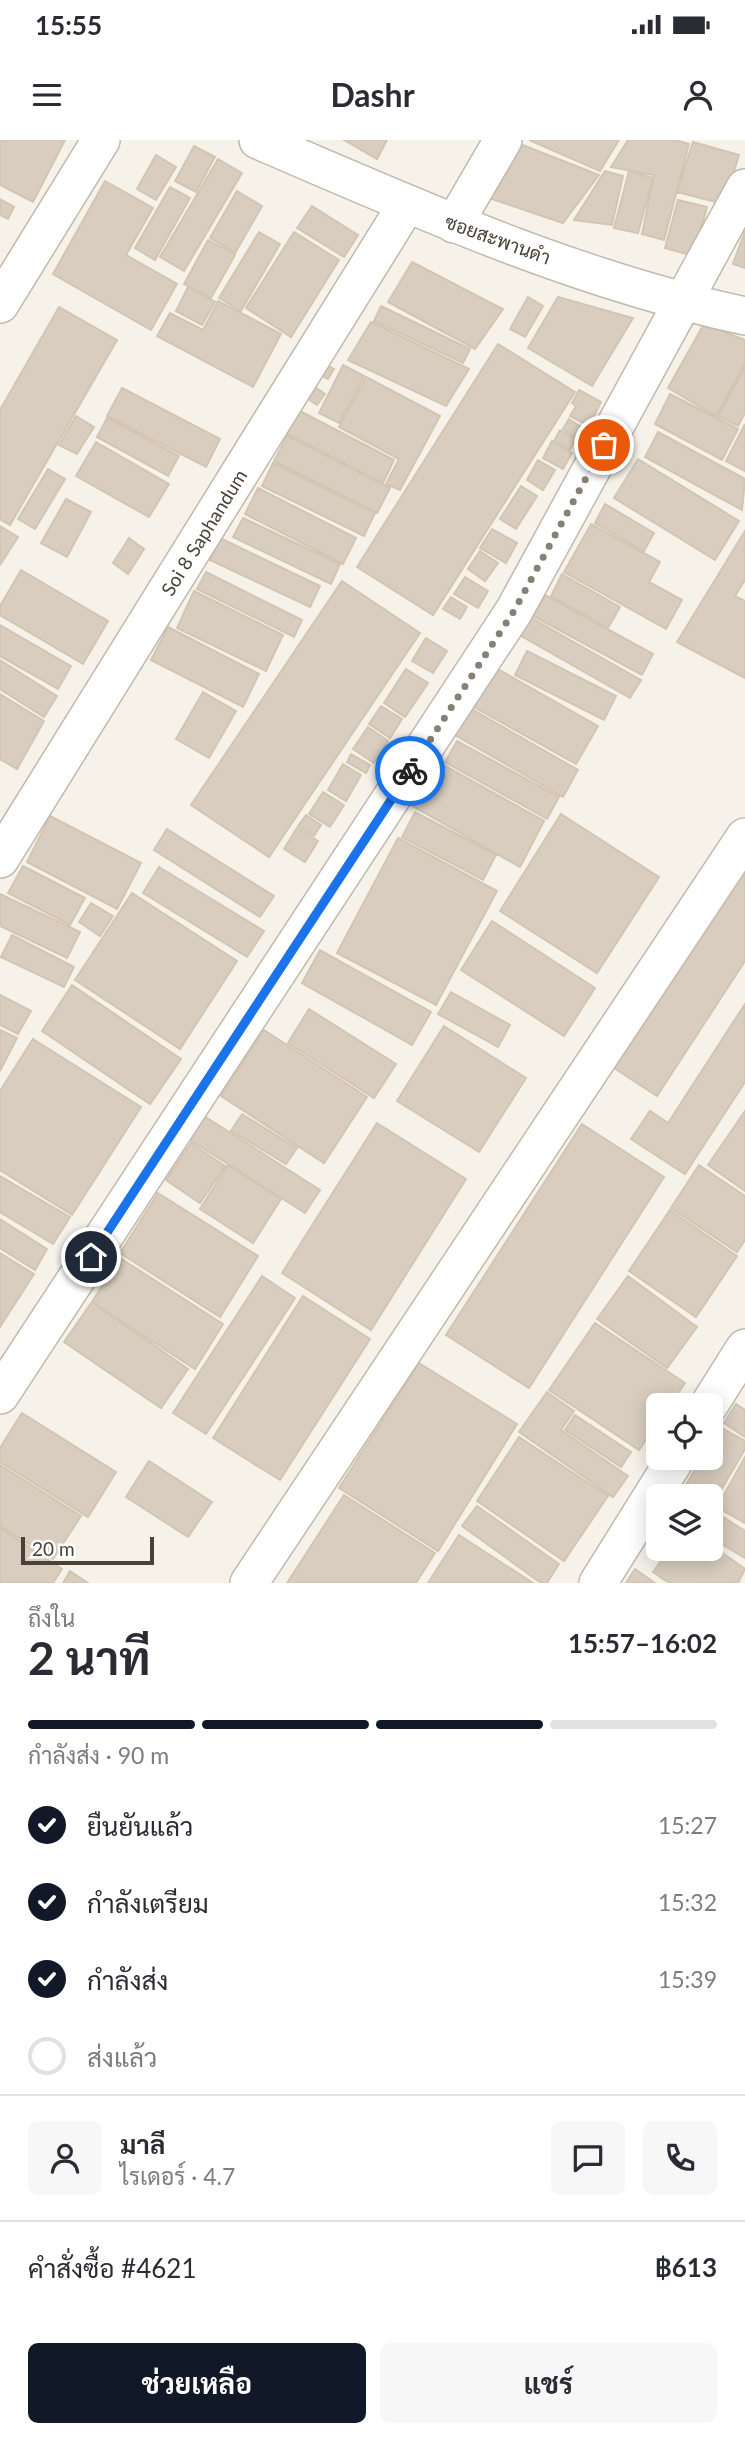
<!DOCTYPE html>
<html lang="th">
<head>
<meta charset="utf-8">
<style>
	:root { --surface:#fff; --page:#f7f7f7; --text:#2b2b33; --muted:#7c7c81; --line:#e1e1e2; --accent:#111827 }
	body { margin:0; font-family:Lato,Sarabun,sans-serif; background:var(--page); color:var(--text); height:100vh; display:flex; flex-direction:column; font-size:26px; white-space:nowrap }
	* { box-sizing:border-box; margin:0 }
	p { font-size:23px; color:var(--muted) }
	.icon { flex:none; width:38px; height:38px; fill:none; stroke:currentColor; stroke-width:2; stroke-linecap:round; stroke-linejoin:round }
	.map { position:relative; height:1443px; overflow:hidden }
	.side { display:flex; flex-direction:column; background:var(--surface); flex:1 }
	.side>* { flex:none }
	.tools { position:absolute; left:646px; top:1253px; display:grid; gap:14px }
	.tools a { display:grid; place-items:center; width:77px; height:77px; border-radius:10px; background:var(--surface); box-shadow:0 4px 18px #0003; font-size:35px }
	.scale { position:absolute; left:21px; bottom:18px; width:133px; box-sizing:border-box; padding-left:7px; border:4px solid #4a4238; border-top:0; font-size:19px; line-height:24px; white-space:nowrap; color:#4a4238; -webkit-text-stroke:5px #fff; paint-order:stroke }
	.pin { position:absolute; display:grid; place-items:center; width:60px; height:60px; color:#fff; margin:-30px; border:4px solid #fff; border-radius:50%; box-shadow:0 2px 7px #0007 }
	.courier { position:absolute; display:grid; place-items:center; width:70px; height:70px; margin:-35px; border:5px solid #1a73e8; border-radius:50%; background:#fff; color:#222; box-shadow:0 2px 9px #0007 }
	.head em { font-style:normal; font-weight:700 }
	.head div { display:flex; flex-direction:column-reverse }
	.head { display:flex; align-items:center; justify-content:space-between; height:119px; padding:0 28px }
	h1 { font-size:46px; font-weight:700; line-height:52px }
	.bar { display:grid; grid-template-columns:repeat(4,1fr); gap:10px 7px; align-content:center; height:84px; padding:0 28px }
	.bar i { height:9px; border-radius:5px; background:var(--line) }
	.bar .selected { background:var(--accent) }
	.bar p { grid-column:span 4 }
	.line { display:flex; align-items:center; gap:18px; padding:0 28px; border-top:2px solid var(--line) }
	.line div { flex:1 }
	.round { display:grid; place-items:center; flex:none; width:74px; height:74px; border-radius:10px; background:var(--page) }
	ol { padding:0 28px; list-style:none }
	li { display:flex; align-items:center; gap:21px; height:77px }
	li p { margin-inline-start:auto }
	li .icon { padding:7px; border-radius:50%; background:var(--accent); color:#fff; stroke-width:4 }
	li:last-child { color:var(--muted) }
	li i { width:38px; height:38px; border:4px solid var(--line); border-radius:50% }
	.primary-button { display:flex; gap:14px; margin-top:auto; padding:14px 28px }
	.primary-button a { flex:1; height:80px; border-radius:10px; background:var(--accent); color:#fff; font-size:28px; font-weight:700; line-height:80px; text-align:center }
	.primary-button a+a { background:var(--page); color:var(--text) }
	.status { display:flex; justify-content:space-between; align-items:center; height:49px; padding:0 35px; background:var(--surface); direction:ltr }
	.status svg { height:19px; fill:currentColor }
	header { display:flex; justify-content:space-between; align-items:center; height:91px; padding:0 28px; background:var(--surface); font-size:32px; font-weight:700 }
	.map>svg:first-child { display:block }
	.building { fill:#d8cdbf; stroke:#d3c5b2; stroke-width:2 }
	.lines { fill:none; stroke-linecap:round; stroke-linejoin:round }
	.minor-casing { stroke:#c2b9ac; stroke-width:40 }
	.minor { stroke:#fff; stroke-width:37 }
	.done { stroke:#868076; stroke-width:7; stroke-dasharray:0 12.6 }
	.route { stroke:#1a73e8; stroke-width:9 }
	.labels { text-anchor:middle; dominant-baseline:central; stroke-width:6; stroke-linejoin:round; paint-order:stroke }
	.street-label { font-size:19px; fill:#4a4238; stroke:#fff }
</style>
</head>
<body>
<div class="status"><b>15:55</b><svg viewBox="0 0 49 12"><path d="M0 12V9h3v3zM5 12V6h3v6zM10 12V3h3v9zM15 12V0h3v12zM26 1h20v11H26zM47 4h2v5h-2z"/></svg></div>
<header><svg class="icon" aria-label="menu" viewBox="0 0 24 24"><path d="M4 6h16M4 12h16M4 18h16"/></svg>Dashr<svg class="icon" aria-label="person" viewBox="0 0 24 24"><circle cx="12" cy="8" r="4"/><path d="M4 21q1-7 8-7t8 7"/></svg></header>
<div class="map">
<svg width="745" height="1443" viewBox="0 0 745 1443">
	<rect width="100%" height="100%" fill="#f6f2ea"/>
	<path class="building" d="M 0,0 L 65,0 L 33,62 L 0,45 Z
		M 344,0 L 387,0 L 377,19 Z
		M 529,0 L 619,0 L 600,31 Z
		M 628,0 L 675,0 L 689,4 L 664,100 L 642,94 L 654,35 L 611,27 Z
		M 693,2 L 739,15 L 724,64 L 677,52 Z
		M 520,4 L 599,35 L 563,83 L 486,57 Z
		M 194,6 L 215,17 L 196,52 L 175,41 Z
		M 156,15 L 176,27 L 156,60 L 137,49 Z
		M 218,19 L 242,33 L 184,131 L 160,117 Z
		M 605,31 L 623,36 L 612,85 L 574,80 Z
		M 629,31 L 653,38 L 638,93 L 614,88 Z
		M 105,41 L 153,68 L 126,115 L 177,144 L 151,190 L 53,134 Z
		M 170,47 L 190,58 L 155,120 L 135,108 Z
		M 237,51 L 262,66 L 235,113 L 210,98 Z
		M 0,59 L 14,67 L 8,79 L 0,75 Z
		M 678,60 L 707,67 L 694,116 L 665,108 Z
		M 312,66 L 358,95 L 344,117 L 297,88 Z
		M 745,91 L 745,128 L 733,124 Z
		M 259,92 L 280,104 L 241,171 L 219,158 Z
		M 294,92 L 339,120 L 291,197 L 246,168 Z
		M 208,100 L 235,115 L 211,158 L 184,144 Z
		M 412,122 L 503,169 L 475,209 L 388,162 Z
		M 188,147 L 215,162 L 202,185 L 176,171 Z
		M 528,157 L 543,166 L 525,197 L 510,189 Z
		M 558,157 L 633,178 L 592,246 L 528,208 Z
		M 218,161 L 281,194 L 253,247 L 157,196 L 170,173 L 203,190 Z
		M 381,166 L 470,209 L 463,223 L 374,181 Z
		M 59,167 L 117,200 L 10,385 L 0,379 L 0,270 Z
		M 371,182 L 469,229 L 446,266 L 348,220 Z
		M 704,184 L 745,200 L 745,224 L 716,276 L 668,248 Z
		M 498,204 L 575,252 L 433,475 L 357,427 Z
		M 326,225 L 334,229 L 328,239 L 320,235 Z
		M 343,225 L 364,236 L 339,283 L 319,273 Z
		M 745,227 L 745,273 L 738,286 L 718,276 Z
		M 366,237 L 440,276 L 400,350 L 386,344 L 399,319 L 339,287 Z
		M 312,245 L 325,254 L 317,265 L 305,257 Z
		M 122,248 L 220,299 L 206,327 L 107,276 Z
		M 579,250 L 601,262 L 589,286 L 570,276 L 576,266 L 572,263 Z
		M 670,254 L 738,289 L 722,320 L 655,284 Z
		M 298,270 L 394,320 L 383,343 L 287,294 Z
		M 76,276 L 94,287 L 77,314 L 59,305 Z
		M 107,278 L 179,316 L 168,336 L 97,297 Z
		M 569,279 L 583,288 L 577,298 L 563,289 Z
		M 745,284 L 745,331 L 726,321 Z
		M 560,290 L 576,299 L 570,310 L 554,301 Z
		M 658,292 L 745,339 L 742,370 L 645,317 Z
		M 287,296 L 390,348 L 377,373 L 274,321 Z
		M 552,301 L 572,313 L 563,329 L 543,318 Z
		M 96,302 L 169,344 L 149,377 L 76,336 Z
		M 638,319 L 739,381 L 715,420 L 614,358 Z
		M 538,320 L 555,330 L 543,350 L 527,340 Z
		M 273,323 L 375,373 L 364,396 L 262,346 Z
		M 48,329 L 65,339 L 35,389 L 18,379 Z
		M 521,346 L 537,356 L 516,389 L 500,379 Z
		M 258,348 L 356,398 L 343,424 L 245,374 Z
		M 66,359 L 91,372 L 67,417 L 41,403 Z
		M 605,364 L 654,393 L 644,411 L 595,383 Z
		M 243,378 L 340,424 L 331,444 L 233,397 Z
		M 591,384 L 660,422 L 649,442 L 682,460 L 666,489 L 564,432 Z
		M 0,386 L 18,397 L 0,425 Z
		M 492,389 L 517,403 L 506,423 L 480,408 Z
		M 745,391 L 745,440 L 735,456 L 745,461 L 745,538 L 677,502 Z
		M 129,398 L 144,409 L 128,434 L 113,423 Z
		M 220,398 L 320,446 L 310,467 L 210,420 Z
		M 480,411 L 498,423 L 485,441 L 468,429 Z
		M 21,430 L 108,481 L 83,524 L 0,475 L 0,466 Z
		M 206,432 L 302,480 L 294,497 L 197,449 Z
		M 562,434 L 620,467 L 608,488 L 551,456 Z
		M 465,437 L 488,451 L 478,468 L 454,454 Z
		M 342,441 L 420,493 L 269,717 L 191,665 Z
		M 194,451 L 283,495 L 266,531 L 177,488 Z
		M 545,455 L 653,514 L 642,535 L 533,476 Z
		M 451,457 L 467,467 L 460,479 L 443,469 Z
		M 528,476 L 641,540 L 630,558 L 518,494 Z
		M 0,485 L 71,526 L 58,549 L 0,516 Z
		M 168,487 L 259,534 L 243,567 L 151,520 Z
		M 426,498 L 447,511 L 433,533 L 412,521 Z
		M 527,511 L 616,556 L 604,580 L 515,535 Z
		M 0,520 L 57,556 L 44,577 L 0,549 Z
		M 496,528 L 598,586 L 576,624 L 474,567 Z
		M 406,529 L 428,543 L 405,577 L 384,563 Z
		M 203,552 L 236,571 L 209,618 L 176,599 Z
		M 0,554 L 44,581 L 17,629 L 0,619 Z
		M 381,566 L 402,579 L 390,598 L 369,584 Z
		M 470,568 L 578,630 L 563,657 L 455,595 Z
		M 368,587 L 388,601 L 374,623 L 353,609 Z
		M 457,601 L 559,657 L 547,679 L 445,622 Z
		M 351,614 L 370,625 L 366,633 L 347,622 Z
		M 433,619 L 544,681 L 520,727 L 409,664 Z
		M 343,624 L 361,635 L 346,661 L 328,650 Z
		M 323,652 L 344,665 L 330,687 L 309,674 Z
		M 415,672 L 496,715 L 483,740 L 402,697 Z
		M 561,674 L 659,737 L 597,833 L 500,771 Z
		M 306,675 L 321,685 L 314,696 L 298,686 Z
		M 50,676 L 141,723 L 117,769 L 27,722 Z
		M 297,688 L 318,701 L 305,722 L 284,709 Z
		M 167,689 L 274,756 L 260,777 L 154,710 Z
		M 398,698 L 497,751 L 436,865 L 337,813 Z
		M 23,726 L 85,758 L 70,785 L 8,753 Z
		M 159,727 L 264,791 L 247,817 L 143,753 Z
		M 745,727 L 745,821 L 657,956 L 614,928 Z
		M 132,753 L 237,821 L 180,909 L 75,840 Z
		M 0,754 L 80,792 L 67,818 L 0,786 Z
		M 91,763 L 113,776 L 100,796 L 79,782 Z
		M 492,781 L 595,848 L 564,896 L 461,830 Z
		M 12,795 L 74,827 L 64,847 L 1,817 Z
		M 320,810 L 431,872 L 412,905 L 302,843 Z
		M 72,845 L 181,919 L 150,964 L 42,891 Z
		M 451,852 L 510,885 L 498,907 L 438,874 Z
		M 0,855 L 31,871 L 18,894 L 0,885 Z
		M 745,864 L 745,942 L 685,1034 L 631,999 L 650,971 L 668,983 Z
		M 309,869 L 396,924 L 374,958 L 288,903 Z
		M 444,886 L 526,938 L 479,1012 L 397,961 Z
		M 0,890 L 17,898 L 0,931 Z
		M 264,890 L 367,957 L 324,1023 L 221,956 Z
		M 33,899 L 141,967 L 72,1075 L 0,1030 L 0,951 Z
		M 745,971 L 745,1051 L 708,1025 Z
		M 242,974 L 297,1008 L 286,1024 L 231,991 Z
		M 204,976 L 320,1050 L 305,1073 L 190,1000 Z
		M 377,983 L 466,1039 L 371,1190 L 282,1133 Z
		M 582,984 L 664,1037 L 529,1248 L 446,1195 Z
		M 191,1003 L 225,1026 L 200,1063 L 166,1040 Z
		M 228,1025 L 281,1059 L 253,1103 L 200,1069 Z
		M 699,1025 L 745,1056 L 745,1100 L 737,1112 L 671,1068 Z
		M 0,1036 L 70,1077 L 53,1104 L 0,1072 Z
		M 158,1053 L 258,1116 L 220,1177 L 120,1113 Z
		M 670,1070 L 737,1116 L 696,1177 L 629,1131 Z
		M 0,1079 L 47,1109 L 35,1130 L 0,1108 Z
		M 0,1113 L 34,1134 L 0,1187 Z
		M 120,1118 L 223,1184 L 195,1229 L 92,1162 Z
		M 262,1136 L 295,1158 L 206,1294 L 173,1273 Z
		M 628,1136 L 697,1187 L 667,1228 L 597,1179 Z
		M 303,1156 L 370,1199 L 280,1340 L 213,1298 Z
		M 92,1162 L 188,1229 L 161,1268 L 64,1202 Z
		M 595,1183 L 685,1243 L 670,1265 L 658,1265 L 658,1282 L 639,1310 L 549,1250 Z
		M 419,1223 L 517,1284 L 438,1411 L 339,1348 Z
		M 547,1252 L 574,1271 L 561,1290 L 628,1336 L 613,1357 L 519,1292 Z
		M 736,1264 L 745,1270 L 745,1297 L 724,1283 Z
		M 22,1273 L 116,1332 L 88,1377 L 0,1322 L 0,1308 Z
		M 575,1275 L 631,1312 L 621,1327 L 565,1290 Z
		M 720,1287 L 745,1301 L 745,1309 L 713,1364 L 710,1356 L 699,1356 L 684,1348 L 702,1318 L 710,1318 L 710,1303 Z
		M 519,1297 L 608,1356 L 564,1421 L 477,1361 Z
		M 745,1317 L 745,1383 L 717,1367 Z
		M 149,1321 L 212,1362 L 188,1397 L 126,1357 Z
		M 0,1325 L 81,1376 L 53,1419 L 0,1386 Z
		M 344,1355 L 435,1413 L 416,1443 L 287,1443 Z
		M 477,1366 L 559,1424 L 547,1443 L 541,1443 L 462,1386 Z
		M 720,1375 L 745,1391 L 745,1418 L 710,1397 L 710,1389 Z
		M 0,1388 L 62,1429 L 53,1443 L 0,1443 Z
		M 459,1395 L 533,1443 L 428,1443 Z
		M 710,1404 L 745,1429 L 738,1443 L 669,1443 L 653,1432 L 670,1409 L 710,1409 Z
		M 635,1429 L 655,1443 L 626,1443 Z
		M 70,1431 L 88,1443 L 63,1443 Z"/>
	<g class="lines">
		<g class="minor-casing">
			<g id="minor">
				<path d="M 258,0 C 416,68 576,140 745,176"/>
				<path d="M 454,84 L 503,0"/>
				<path d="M 0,164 L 101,0"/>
				<path id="s1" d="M 0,719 L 407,64"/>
				<path d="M 0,1255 L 514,471 L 745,48"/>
				<path d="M 709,1265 L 745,1208"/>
				<path d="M 249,1443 L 745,697"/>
				<path d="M 598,1443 L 676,1318"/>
			</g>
		</g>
		<use href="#minor" class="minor"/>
	</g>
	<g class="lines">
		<path class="done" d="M 410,631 L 514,471 L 604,305"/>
		<path class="route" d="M 91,1117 L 410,631"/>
	</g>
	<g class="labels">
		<g class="street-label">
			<text transform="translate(498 99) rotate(20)">ซอยสะพานดำ</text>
			<text stroke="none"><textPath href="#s1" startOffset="385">Soi 8 Saphandum</textPath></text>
		</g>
	</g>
</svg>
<div class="tools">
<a><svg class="icon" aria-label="locate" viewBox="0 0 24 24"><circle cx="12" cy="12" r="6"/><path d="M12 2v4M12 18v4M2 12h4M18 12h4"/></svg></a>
<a><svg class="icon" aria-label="layers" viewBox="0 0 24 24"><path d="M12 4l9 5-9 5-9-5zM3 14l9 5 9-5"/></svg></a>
</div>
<div class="scale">20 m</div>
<div class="pin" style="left:604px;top:305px;background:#ea580c"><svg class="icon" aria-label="bag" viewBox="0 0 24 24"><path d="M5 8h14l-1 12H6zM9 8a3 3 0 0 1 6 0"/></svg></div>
<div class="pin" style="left:91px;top:1117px;background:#1f2937"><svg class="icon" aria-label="home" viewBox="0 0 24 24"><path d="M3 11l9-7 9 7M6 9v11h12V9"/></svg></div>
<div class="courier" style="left:410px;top:631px"><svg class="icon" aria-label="bike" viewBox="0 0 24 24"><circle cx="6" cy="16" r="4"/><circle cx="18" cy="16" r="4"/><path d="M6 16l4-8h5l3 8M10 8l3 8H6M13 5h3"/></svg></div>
</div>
<section class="side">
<div class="head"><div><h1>2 นาที</h1><p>ถึงใน</p></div><em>15:57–16:02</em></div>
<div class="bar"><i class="selected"></i><i class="selected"></i><i class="selected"></i><i></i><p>กำลังส่ง · 90 m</p></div>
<ol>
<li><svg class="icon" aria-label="check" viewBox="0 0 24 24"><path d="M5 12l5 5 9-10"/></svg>ยืนยันแล้ว<p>15:27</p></li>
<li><svg class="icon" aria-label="check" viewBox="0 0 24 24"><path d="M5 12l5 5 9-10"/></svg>กำลังเตรียม<p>15:32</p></li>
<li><svg class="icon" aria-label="check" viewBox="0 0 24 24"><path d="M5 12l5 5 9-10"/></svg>กำลังส่ง<p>15:39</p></li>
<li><i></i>ส่งแล้ว</li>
</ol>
<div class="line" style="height:126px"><a class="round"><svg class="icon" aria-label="person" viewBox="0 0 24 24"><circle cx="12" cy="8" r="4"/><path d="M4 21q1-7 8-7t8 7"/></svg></a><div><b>มาลี</b><p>ไรเดอร์ · 4.7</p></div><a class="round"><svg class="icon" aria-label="chat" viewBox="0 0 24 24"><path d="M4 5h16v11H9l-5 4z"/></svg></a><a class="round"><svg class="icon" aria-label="phone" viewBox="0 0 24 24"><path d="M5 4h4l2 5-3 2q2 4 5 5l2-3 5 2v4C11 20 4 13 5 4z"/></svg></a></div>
<div class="line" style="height:91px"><div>คำสั่งซื้อ #4621</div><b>฿613</b></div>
<div class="primary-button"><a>ช่วยเหลือ</a><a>แชร์</a></div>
</section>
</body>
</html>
